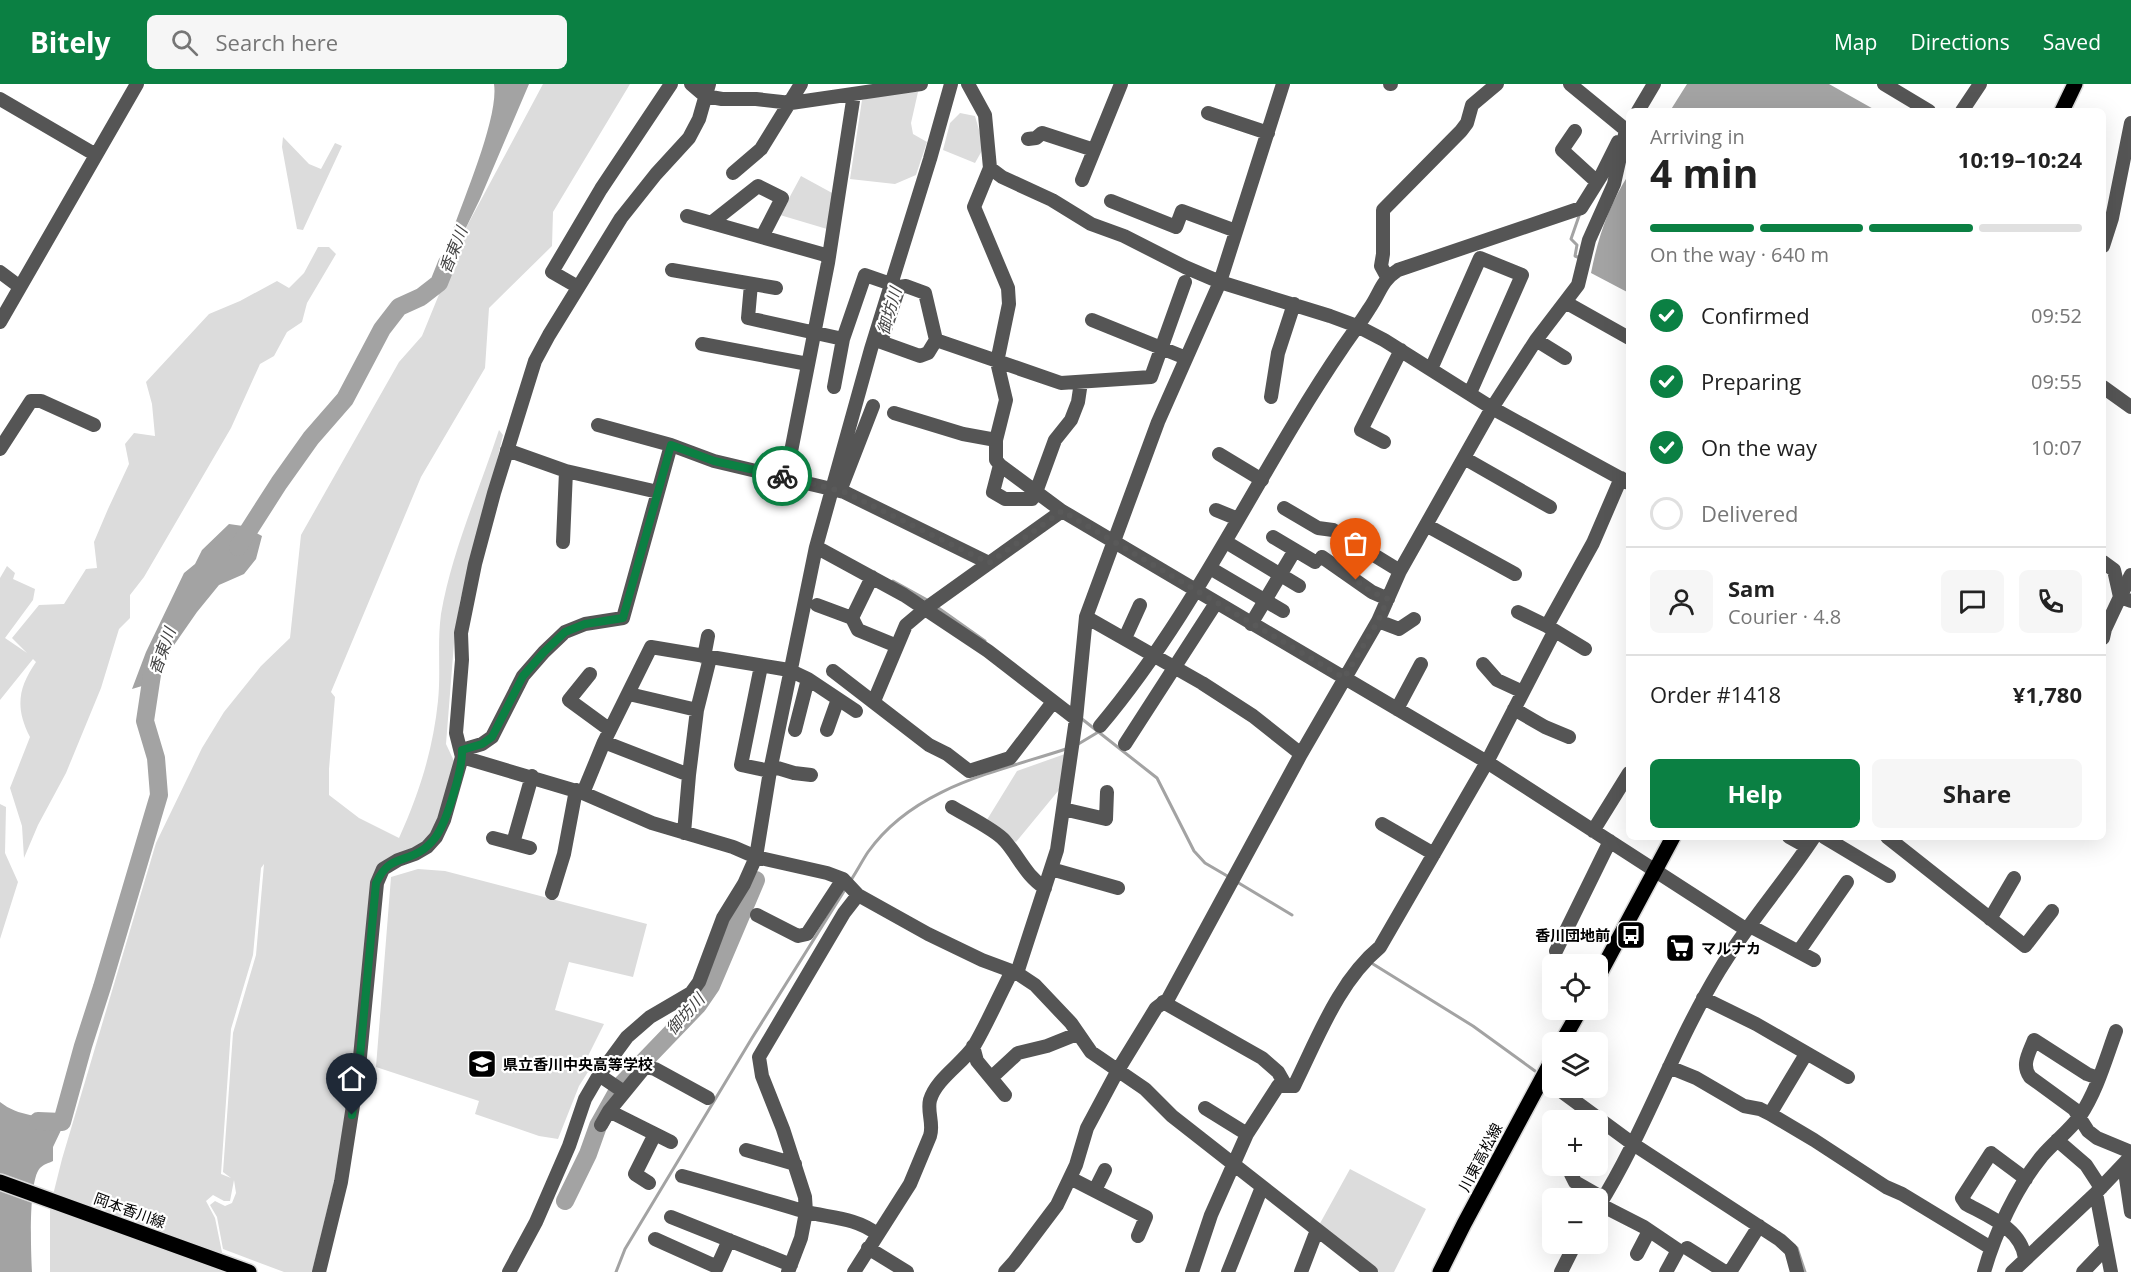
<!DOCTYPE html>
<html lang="en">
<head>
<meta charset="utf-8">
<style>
	:root { --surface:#fff; --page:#f6f6f6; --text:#222; --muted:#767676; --line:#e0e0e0; --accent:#0b8043 }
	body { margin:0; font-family:"Open Sans","Noto Sans JP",sans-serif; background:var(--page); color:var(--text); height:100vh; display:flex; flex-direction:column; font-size:22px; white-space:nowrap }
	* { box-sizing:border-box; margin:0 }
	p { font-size:20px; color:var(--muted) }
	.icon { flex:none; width:33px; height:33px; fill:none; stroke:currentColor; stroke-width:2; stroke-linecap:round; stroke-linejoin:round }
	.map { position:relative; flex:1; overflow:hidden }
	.drawer { position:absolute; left:1626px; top:24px; width:480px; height:732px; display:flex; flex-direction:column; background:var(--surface); border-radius:9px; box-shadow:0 6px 24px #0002 }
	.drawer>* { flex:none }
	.controls { position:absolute; left:1542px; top:870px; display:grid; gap:12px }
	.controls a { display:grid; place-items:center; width:66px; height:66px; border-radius:9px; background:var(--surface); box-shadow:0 6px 24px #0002; font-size:30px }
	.pin { position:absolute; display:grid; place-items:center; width:51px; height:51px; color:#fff; margin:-62px -26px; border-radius:50% 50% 50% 0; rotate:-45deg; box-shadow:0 0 6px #0007 }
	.pin .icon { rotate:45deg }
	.courier { position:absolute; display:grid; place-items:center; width:60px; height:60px; margin:-30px; border:4px solid #0b8043; border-radius:50%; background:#fff; color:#222; box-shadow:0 2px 8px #0007 }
	.head em { font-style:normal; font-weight:700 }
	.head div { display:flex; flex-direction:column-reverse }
	.head { display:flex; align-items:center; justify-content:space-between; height:102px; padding:0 24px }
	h1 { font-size:39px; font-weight:700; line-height:45px }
	.bar { display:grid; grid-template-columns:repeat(4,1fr); gap:9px 6px; align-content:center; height:72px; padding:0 24px }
	.bar i { height:8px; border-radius:4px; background:var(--line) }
	.bar .active { background:var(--accent) }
	.bar p { grid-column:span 4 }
	.line { display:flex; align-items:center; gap:15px; padding:0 24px; border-top:2px solid var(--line) }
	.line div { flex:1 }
	.round { display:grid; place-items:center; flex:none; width:63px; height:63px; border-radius:9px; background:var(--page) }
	ol { padding:0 24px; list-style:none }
	li { display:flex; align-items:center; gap:18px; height:66px }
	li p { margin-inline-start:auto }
	li .icon { padding:6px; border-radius:50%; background:var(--accent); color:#fff; stroke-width:4 }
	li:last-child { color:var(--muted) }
	li i { width:33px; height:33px; border:3px solid var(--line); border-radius:50% }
	.cta { display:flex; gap:12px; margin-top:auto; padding:12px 24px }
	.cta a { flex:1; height:69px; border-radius:9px; background:var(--accent); color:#fff; font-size:24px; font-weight:700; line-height:69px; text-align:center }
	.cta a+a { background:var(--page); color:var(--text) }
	header { display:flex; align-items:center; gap:36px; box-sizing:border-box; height:84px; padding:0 30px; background:var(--accent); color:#fff }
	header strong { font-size:28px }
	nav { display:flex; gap:33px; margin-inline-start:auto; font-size:21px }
	.search { width:420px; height:54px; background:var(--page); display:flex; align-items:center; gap:15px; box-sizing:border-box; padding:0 21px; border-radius:9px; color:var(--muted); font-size:22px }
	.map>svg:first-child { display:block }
	.green { fill:#dcdcdc; fill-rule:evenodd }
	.water { fill:#a3a3a3 }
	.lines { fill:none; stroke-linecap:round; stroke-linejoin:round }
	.stream { stroke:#a3a3a3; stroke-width:3 }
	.river { stroke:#a3a3a3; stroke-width:18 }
	.major-casing { stroke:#dbdbdb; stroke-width:18 }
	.minor { stroke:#555; stroke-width:14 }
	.major { stroke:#000; stroke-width:15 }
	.done { stroke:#595959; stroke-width:6; stroke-dasharray:0 10.8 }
	.route { stroke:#0b8043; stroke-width:8 }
	.labels { text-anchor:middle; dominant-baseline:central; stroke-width:4.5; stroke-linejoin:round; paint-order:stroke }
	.poi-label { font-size:15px; font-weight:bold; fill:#000; stroke:#fff; text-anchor:start }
	.street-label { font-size:15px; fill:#000; stroke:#fff }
	.water-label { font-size:16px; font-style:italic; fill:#444; stroke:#fff }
</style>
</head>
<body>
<header>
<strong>Bitely</strong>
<div class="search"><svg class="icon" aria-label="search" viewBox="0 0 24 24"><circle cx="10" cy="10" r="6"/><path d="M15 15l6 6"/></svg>Search here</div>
<nav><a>Map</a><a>Directions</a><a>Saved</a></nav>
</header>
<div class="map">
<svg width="2131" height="1188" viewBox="0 0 2131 1188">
	<rect width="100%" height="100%" fill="#fff"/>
	<path class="green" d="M 543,0 L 630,0 L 553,128 L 552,162 L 489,224 L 485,284 L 421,393 L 331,608 L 335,613 L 329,685 L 329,711 L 359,734 L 399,754 C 419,710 433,666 438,617 C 441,588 437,560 441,530 C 452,467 479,407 499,346 L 503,351 L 488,414 L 460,517 L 454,559 L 446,660 L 454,677 L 446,713 L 423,773 L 385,779 L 356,984 L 333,1102 L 312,1188 L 284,1188 L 223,1165 L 217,1133 L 210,1121 L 215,1117 L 225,1122 L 232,1119 L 236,1109 L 234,1096 L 230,1117 L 224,1117 L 213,1111 L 206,1117 L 215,1134 L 226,1188 L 50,1188 L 50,1123 L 62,1075 L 156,759 L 202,664 L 224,628 L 261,582 L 290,554 L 301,451 L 399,278 L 422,252 L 467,142 ZM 264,780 L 256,871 L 233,949 L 223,1088 L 231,1094 L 221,1090 L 231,945 L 253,871 L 261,784 Z
		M 918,8 L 911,39 L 913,50 L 927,58 L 916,91 L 895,100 L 850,95 L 862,16 L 889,9 Z
		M 960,29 L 975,32 L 984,63 L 975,79 L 943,66 L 950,39 Z
		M 283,53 L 309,80 L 321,85 L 335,59 L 342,62 L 303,146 L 297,145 L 282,63 Z
		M 801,92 L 834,110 L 827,145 L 780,131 Z
		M 318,163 L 329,163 L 336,170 L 307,219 L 302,238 L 287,248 L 274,272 L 260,280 L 231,344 L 144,493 L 130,511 L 130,534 L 119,545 L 101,604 L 66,689 L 38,741 L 24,774 L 22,742 L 10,704 L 30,653 C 15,624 18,604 36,578 L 33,575 L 0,616 L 0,494 L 7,482 L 15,489 L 13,495 L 35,505 L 33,516 L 5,554 L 27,569 L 12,554 L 39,521 L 64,520 L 86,485 L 97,484 L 94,458 L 108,425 L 129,380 L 125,360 L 134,349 L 155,352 L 152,320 L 146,298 L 209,230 L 240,217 L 277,197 L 289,204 L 304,189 Z
		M 1065,670 L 1063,701 L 1016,758 L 985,739 L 1017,687 Z
		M 0,720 L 6,723 L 5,769 L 18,798 L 0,855 Z
		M 418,785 L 445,787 L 647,840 L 633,893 L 569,878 L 555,926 L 604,940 L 586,976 L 593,980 L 579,1002 L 558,1055 L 539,1052 L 475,1030 L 479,1017 L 376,983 L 391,793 Z
		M 1350,1085 L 1426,1125 L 1394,1188 L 1375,1188 L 1318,1143 Z"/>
	<path class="water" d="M 494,0 L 529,0 L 480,115 L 439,199 C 444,182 447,163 453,146 C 465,111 499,32 494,0 Z
		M 1687,0 L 1829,0 L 1877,27 L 1670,27 Z
		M 1629,90 L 1629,209 L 1591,189 C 1598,153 1609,121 1629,90 Z
		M 229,440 L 243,442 L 262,452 L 256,475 L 244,490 L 219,501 L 197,528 L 165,574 L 150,608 L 142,602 L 132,605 L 146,568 L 184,489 L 195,480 L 202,466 Z
		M 0,1018 C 19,1033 40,1031 62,1038 L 63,1042 L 53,1063 L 53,1077 C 49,1079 44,1080 40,1084 C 28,1097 31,1168 32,1188 L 0,1188 Z"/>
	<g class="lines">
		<path class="stream" d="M 1579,132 L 1571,155 L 1577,161 L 1575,172 L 1580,174
			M 893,497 L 929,517
			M 937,523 L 985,557
			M 1082,635 L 1157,694 L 1194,767 L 1205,779 L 1229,793
			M 1075,662 L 1100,647
			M 851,796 C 857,787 862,777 868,768 C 914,703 996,688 1066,665
			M 1237,798 L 1292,831
			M 1373,880 L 1473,942 L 1535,987
			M 1797,1164 L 1805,1188
			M 616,1188 L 625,1165 L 752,954 L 846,804"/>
		<path class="river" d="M 238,463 L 279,399 L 311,354 L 345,315 L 382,245 L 399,223 L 421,213 L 439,199 L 447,179
			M 38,1037 L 62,1038 L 83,962 L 102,903 L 159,711 L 156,674 L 145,637 L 153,584
			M 565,1117 L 588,1070 L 598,1042 L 621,1001 L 698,921 L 711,902 L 756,796"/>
		<g class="major-casing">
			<path id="major" d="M 2062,27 L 2075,0
				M 1598,893 L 1673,753
				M 1562,958 L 1580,926
				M 0,1098 L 249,1188
				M 1440,1188 L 1464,1140 L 1552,976"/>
		</g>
		<path class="minor" d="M 691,0 L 705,12 L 722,15 L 756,15 L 791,19 L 921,0
			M 968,0 L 985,31 L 990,84 L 974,123 L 1008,204 L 1009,220 L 997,278 L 1006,316 L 996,356 L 996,376 L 1000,381 L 1062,427 L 1487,678 L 1747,846
			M 1390,0 L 1391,0
			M 1884,0 L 1929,27
			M 0,15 L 96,71
			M 1638,27 L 1654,0
			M 1962,27 L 1980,0
			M 1208,29 L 1268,49
			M 1575,47 L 1562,66 L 1597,98
			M 1028,55 L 1036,54 L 1042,49 L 1094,66
			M 990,84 L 1002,93 L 1052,116 L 1091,140 L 1124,152 L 1185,183 L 1220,198 L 1330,232 L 1357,242 L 1384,256 L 1492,324 L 1629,399
			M 733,89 L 761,65 L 801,0
			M 1082,96 L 1121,0
			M 1111,117 L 1176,143 L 1182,127 L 1236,147
			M 687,132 L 829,172
			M 711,139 L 758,102 L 782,114 L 762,153
			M 2103,162 L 2112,134 L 2131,39
			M 672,186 L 776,204
			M 0,188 L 20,203
			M 1387,193 L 1381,182 L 1383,170 L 1383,126 L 1461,47 L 1467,39 L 1472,21 L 1497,0
			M 751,200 L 748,234 L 843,255
			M 906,202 L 925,209 L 936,256 L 928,269 L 920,272 L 881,258 L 899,203 Z
			M 578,203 L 552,188 L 601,105 L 671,0
			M 1565,218 L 1629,254
			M 1092,236 L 1186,274
			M 0,238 L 137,0
			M 936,256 L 1061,299 L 1151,293 L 1185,198
			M 1536,256 L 1565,274
			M 702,260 L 808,280
			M 1431,285 L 1480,174 L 1522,191 L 1470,309
			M 834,303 L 843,255 L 865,191 L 891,200
			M 2103,303 L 2131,323
			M 1271,313 L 1278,269 L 1294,220
			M 894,329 L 963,350 L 996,356
			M 598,341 L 671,361
			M 1384,358 L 1361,346 L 1401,266
			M 0,365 L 31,317 L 41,317 L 94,341
			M 507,366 L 566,387 L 658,408
			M 1219,370 L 1262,396
			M 1464,374 L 1550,423
			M 1000,381 L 993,408 L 1005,415 L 1032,415 L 1036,408 L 1055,356 L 1071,336 L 1078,318 L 1081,298
			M 786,393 L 828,179 L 854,10
			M 840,407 L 873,322
			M 1284,424 L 1318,444 L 1333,446 L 1400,487
			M 1216,426 L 1238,435
			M 1426,441 L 1515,490
			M 1273,453 L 1315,478
			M 563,458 L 566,387
			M 1231,461 L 1299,502
			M 816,463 L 904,511 L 988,567 L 1076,635
			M 1322,473 L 1372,508 L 1388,515
			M 2103,478 L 2114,486 L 2120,513
			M 1215,487 L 1283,527
			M 2120,513 L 2131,491
			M 817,521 L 852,534 L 858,546 L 897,562
			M 1518,528 L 1547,542 L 1585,565
			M 1086,533 L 1202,599 L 1253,632 L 1301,670
			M 852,534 L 872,493
			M 1378,537 L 1399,545 L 1414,535
			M 1251,540 L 1295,466
			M 1547,542 L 1593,459 L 1621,394
			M 1125,554 L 1140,521
			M 2103,554 L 2105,545 L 2120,513 L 2131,517
			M 704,573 L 708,552
			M 1483,580 L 1497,596 L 1523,608
			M 761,582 L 741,681 L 770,687
			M 833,587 L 929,661 L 947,670 L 969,687 L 1010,674 L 1053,618
			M 590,590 L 569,616 L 610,646
			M 629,610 L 697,626
			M 874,617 L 906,541 L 925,525 L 1062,427
			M 1397,625 L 1421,580
			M 1514,625 L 1545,643 L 1569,653
			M 1100,642 C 1197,527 1259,386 1343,263 C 1352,250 1361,238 1369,225 C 1381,208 1380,198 1398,186 L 1581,124 L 1601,92 L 1618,58
			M 795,646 L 808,595
			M 827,646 L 838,615
			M 604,658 L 689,691
			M 1125,660 L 1216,519
			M 462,666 L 482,660 L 492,653 L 523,592 L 544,568 L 565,548 L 585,540 L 623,534 L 671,361 L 714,377 L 844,408 L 989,479
			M 462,673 L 583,709 L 652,739 L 733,763 L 756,773 L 827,789 L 843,795 L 858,811 L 928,850 L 982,876 L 1017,889 L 1035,901 L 1071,939 L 1091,968 L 1145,1005 L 1172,1032 L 1371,1188
			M 771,682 L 794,689 L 811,691
			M 583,709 L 604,658 L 651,563 L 789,586 L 808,595 L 856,627
			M 952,723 C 965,731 996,746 1005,757 C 1019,773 1026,792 1045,804
			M 1063,725 L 1106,735 L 1107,708
			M 1382,740 L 1434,770
			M 1593,747 L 1629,689
			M 684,749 L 689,691 L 697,626 L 710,574
			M 1789,753 L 1807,763
			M 1824,753 L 1889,792
			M 1887,753 L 2025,862 L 2052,827
			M 493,754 L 530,764
			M 513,759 L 532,692
			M 1051,785 L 1118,804
			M 552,809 L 564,770 L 576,706
			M 757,831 L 798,852 L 807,850 L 843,795
			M 1990,835 L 2014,794
			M 1750,842 L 1814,876
			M 1556,867 L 1610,757
			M 1799,867 L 1847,798
			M 1017,889 L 1057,766 L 1076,635 L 1086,533 L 1158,338 L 1220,198 L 1283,0
			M 1703,914 L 1756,940 L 1848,993
			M 1163,918 L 1262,974 L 1278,988 L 1286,1002
			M 973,962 L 977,977 L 1005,1011
			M 1669,983 L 1696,994 L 1744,1022 L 1760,1025 L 1770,1030 L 1814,1056 L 1886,1103 L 1902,1110 L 1991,1164
			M 599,991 L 624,1008
			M 991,994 L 1018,969 L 1047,962 L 1077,950
			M 2098,994 L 2087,990 L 2034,956 C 2029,969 2021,981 2030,993 L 2074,1025 L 2088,1047 L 2097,1054 L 2131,1068
			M 1557,1004 L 1633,1060 L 1780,1156 L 1791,1166 L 1797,1188
			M 1205,1024 L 1247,1050
			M 609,1027 L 671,1058
			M 1770,1030 L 1806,970
			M 601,1041 L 609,1027 L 645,983 L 655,985 L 708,1014
			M 2057,1056 L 2086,1081 L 2101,1104
			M 746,1066 L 795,1080
			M 2124,1081 L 2131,1128
			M 1576,1082 L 1571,1090 L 1575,1098 L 1603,1114
			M 682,1092 C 722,1103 762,1115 803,1127 C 829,1134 855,1133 877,1150
			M 1070,1094 L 1146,1133 L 1138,1152
			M 649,1099 L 635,1090 L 655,1050
			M 1095,1106 L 1105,1086
			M 2096,1109 L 2111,1188
			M 1599,1120 L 1644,1143 L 1678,1166 L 1666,1188
			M 1598,1123 C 1645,1048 1673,963 1719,887 C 1747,840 1784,799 1814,753
			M 671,1133 L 791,1181
			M 655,1155 L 717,1183 L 729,1156
			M 868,1164 L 907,1188
			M 1687,1164 L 1725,1188
			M 1637,1170 L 1649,1147
			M 2025,1174 C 2021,1145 1990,1133 1966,1120 L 1962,1114 L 1991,1069 L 2026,1095
			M 319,1188 L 341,1098 L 359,983 L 377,799 L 383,785 L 398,776 L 415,770 L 427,763 L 436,753 L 444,736 L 462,673 L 456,649 L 462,576 L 461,549 L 475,480 L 494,409 L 535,277 L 549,251 L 621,134 L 656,90 L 689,54 L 699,35 L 709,0
			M 509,1188 L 536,1138 L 569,1062 L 585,1015 L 599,991 L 627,953 L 650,933 L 691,909 L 699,898 L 723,834 L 744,800 L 756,773 L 770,687 L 816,463 L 871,265 L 930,75 L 951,0
			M 788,1188 L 801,1154 L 806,1128 L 805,1113 L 783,1045 L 762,992 L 759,973 L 844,829 L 858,811
			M 854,1188 L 910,1100 L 930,1052 C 934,1040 927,1028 930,1016 C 936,995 962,980 974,962 C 988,938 999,912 1012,887
			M 1005,1188 L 1014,1178 L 1057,1121 L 1076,1081 L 1087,1044 L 1118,986 L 1156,924 L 1168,915 L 1301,670 L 1378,537 L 1400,487 L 1492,324 L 1536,256 L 1578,201 L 1589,156 L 1614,100 L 1626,46 L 1570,0
			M 1192,1188 L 1211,1131 L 1247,1050 L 1278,1002 L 1294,1002 C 1318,954 1338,898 1380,863 L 1487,678 L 1554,548
			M 1228,1188 L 1262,1103
			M 1301,1188 L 1317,1146
			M 1561,1188 L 1575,1160
			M 1730,1188 L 1759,1142
			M 1984,1188 C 1995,1149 2016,1104 2042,1072 C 2054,1058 2069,1047 2080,1032 C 2097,1007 2106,974 2116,947
			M 2012,1188 L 2096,1109 L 2131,1072
			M 2083,1188 L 2106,1164"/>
		<use href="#major" class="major"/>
	</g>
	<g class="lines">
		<path class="done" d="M 782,392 L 844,408 L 989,479 L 1062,427 L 1344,594 L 1378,537 L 1388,515 L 1372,508 L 1356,496"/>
		<path class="route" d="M 352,1031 L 359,983 L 376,799 C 390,770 403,780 424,765 C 429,761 434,756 437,751 C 447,736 463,684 462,666 L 482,660 L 492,653 L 523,592 L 544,568 L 565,548 L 585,540 L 623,534 L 671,361 L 714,377 L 782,392"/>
	</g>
	<defs>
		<g id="bus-square" transform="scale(1.5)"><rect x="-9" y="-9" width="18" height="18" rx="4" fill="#000" stroke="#fff"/><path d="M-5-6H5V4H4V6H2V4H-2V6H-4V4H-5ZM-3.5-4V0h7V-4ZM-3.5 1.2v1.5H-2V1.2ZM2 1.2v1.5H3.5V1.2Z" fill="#fff"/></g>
		<g id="supermarket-square" transform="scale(1.5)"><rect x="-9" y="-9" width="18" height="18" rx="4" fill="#000" stroke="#fff"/><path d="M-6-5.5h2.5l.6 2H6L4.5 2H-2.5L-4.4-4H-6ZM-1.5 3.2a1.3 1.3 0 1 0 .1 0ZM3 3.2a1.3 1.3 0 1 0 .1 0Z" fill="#fff"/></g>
		<g id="school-square" transform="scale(1.5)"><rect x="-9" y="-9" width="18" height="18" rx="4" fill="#000" stroke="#fff"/><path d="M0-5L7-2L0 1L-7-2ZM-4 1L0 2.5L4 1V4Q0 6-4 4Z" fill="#fff"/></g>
	</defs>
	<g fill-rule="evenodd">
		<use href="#bus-square" x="1631" y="851"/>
		<use href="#supermarket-square" x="1680" y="864"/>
		<use href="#school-square" x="482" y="980"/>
	</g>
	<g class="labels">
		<g class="poi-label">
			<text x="1610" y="851" text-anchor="end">香川団地前</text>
			<text x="1701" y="864">マルナカ</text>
			<text x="503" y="980">県立香川中央高等学校</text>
		</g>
		<g class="street-label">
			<text transform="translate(1480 1073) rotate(-62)">川東高松線</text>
			<text transform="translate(130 1126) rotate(20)">岡本香川線</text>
		</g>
		<g class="water-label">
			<text transform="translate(453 166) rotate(-68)">香東川</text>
			<text transform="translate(889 227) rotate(-74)">御坊川</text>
			<text transform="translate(162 567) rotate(-70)">香東川</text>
			<text transform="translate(685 930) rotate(-48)">御坊川</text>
		</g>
	</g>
</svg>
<div class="controls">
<a><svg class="icon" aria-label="locate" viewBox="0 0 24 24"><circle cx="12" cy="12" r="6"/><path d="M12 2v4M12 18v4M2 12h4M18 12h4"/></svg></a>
<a><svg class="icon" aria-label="layers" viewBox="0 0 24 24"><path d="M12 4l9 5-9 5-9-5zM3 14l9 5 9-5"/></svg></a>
<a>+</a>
<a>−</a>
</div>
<div class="pin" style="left:1356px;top:496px;background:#ea580c"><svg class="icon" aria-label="bag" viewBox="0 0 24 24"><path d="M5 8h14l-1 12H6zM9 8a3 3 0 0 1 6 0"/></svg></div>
<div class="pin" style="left:352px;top:1031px;background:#1f2937"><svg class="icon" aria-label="home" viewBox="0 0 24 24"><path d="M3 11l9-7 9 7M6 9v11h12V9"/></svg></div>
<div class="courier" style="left:782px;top:392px"><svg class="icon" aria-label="bike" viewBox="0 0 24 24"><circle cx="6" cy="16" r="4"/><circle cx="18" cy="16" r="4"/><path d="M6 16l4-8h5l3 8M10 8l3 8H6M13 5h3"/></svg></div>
<section class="drawer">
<div class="head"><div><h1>4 min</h1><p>Arriving in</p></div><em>10:19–10:24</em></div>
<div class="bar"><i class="active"></i><i class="active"></i><i class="active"></i><i></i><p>On the way · 640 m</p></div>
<ol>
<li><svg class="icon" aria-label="check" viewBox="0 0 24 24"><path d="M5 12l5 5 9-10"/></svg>Confirmed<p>09:52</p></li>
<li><svg class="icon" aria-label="check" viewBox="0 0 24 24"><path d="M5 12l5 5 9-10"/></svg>Preparing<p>09:55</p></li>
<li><svg class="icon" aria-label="check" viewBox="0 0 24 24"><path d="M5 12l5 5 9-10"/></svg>On the way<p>10:07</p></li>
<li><i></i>Delivered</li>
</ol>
<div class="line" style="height:108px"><a class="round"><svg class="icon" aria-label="person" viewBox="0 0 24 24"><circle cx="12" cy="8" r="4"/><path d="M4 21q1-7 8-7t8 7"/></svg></a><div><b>Sam</b><p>Courier · 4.8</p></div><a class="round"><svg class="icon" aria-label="chat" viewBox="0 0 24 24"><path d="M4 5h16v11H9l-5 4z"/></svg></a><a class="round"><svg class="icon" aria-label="phone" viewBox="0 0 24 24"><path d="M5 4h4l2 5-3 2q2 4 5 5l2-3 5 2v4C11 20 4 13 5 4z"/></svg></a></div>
<div class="line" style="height:78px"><div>Order #1418</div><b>¥1,780</b></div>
<div class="cta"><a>Help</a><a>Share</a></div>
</section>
</div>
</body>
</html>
